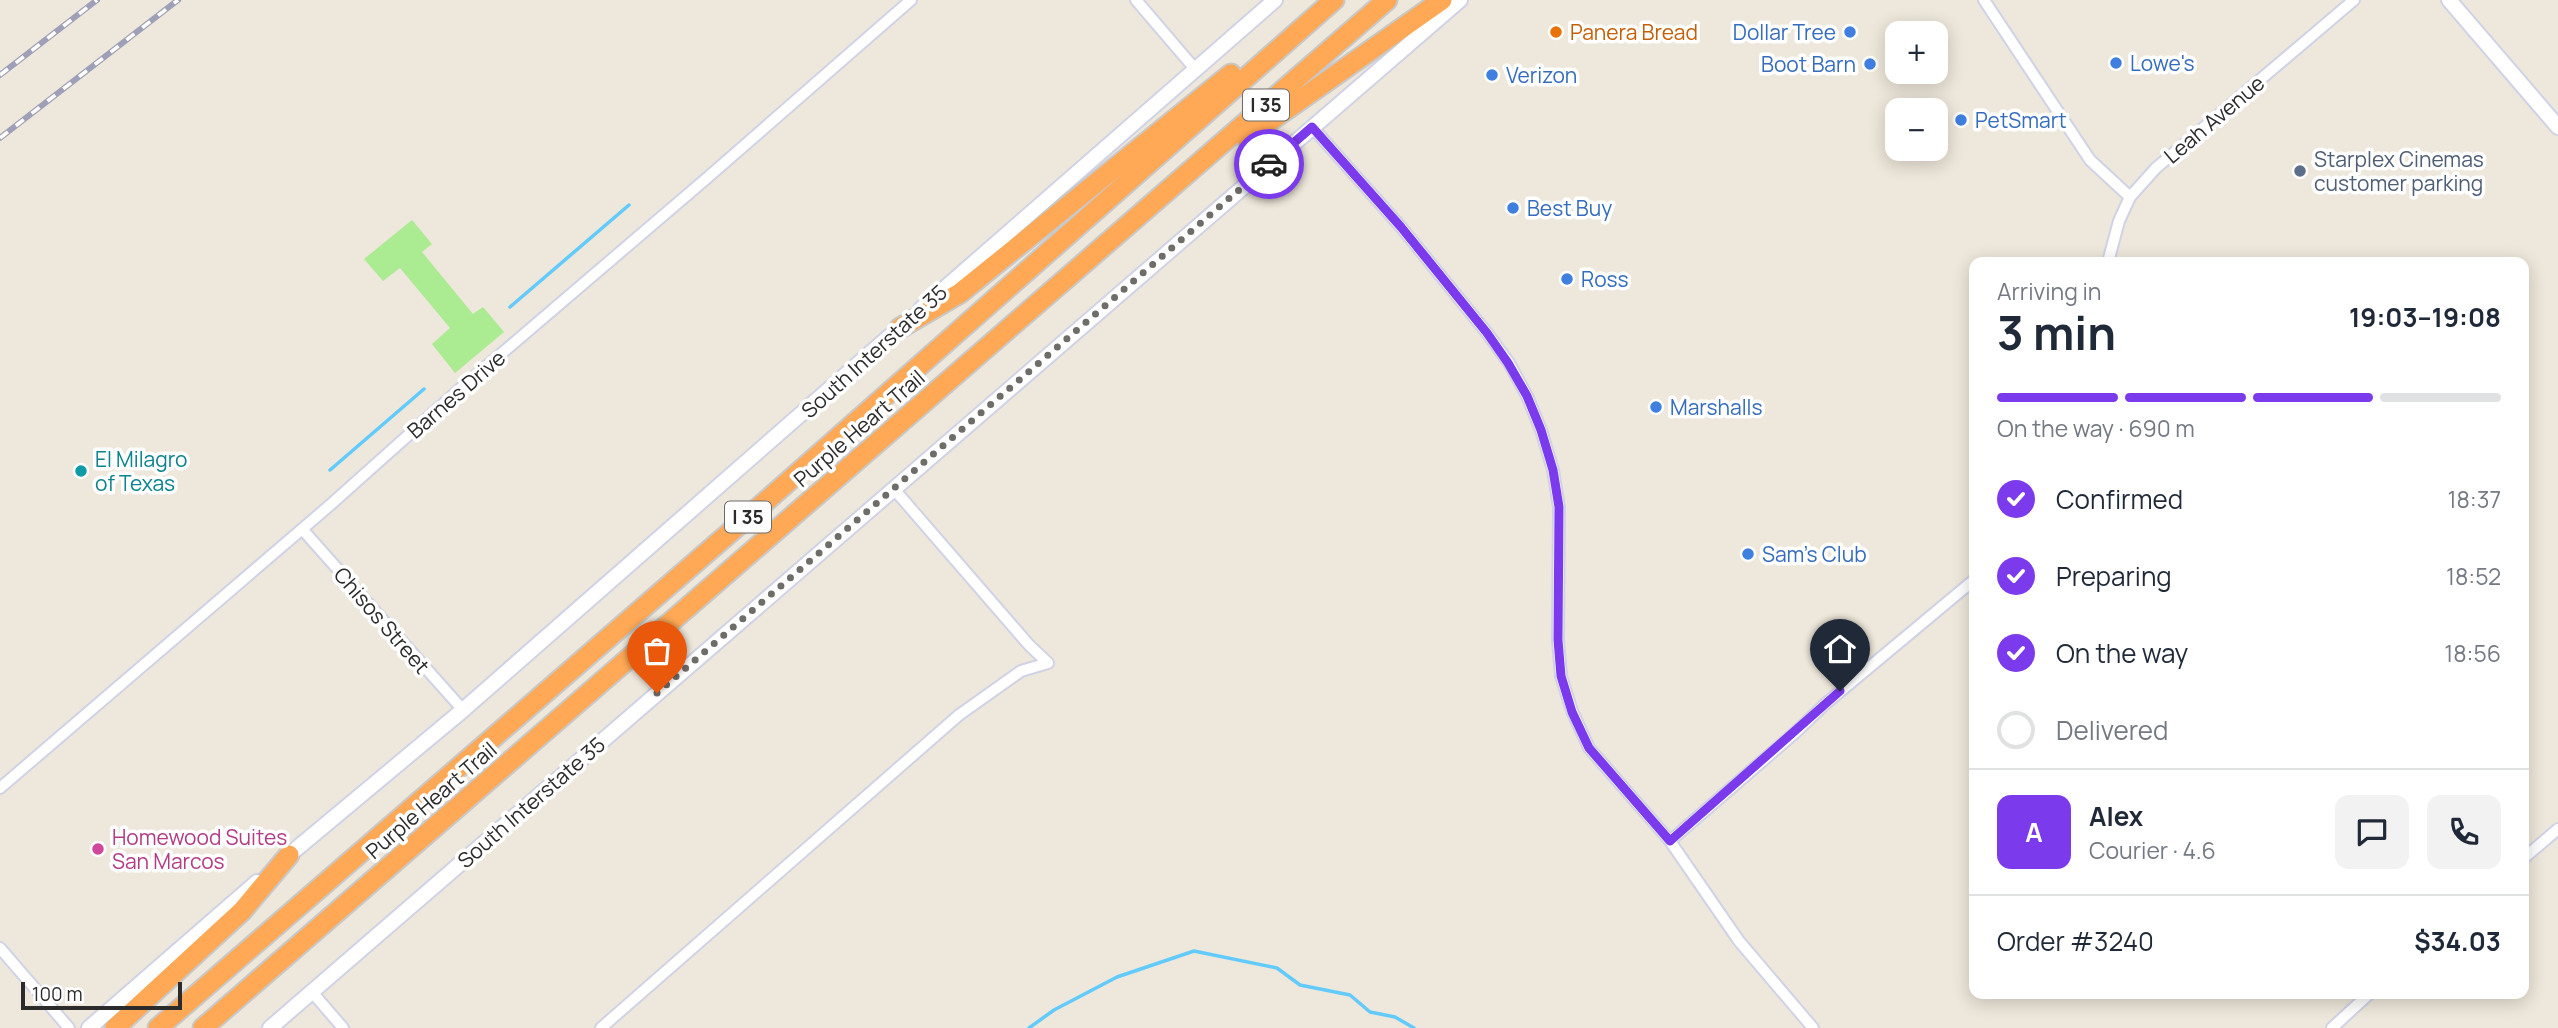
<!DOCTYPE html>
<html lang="en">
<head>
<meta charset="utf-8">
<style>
	:root { --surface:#fff; --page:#f2f2f3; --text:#1f2937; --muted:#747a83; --line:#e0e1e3; --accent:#7c3aed }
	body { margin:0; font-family:Manrope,sans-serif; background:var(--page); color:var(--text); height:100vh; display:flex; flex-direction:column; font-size:26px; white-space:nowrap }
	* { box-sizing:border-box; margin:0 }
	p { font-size:23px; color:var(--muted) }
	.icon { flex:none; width:38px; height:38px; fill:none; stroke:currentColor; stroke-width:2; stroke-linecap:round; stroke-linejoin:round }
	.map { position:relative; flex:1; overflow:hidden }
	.sheet { position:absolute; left:1969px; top:257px; width:560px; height:742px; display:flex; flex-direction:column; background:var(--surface); border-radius:14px; box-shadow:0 4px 18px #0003 }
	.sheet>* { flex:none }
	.buttons { position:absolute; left:1885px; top:21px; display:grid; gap:14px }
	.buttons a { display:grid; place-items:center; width:63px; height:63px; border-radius:14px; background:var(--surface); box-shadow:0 4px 18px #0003; font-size:35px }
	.scale { position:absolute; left:21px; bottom:18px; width:161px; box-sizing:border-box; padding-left:7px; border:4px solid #2b2b2b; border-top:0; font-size:19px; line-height:24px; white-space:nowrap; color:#2b2b2b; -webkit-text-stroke:5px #fff; paint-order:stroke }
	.pin { position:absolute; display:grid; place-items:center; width:60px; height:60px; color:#fff; margin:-72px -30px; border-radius:50% 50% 50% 0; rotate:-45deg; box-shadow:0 0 7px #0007 }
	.pin .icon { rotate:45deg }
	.courier { position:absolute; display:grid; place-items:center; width:70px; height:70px; margin:-35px; border:5px solid #7c3aed; border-radius:50%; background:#fff; color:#222; box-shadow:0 2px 9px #0007 }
	.summary em { font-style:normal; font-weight:700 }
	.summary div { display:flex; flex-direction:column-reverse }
	.summary { display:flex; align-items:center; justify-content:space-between; height:119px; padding:0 28px }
	h1 { font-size:46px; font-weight:700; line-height:52px }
	.bar { display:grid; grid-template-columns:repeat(4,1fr); gap:10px 7px; align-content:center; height:84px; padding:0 28px }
	.bar i { height:9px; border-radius:5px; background:var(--line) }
	.bar .selected { background:var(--accent) }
	.bar p { grid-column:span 4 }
	.line { display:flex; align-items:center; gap:18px; padding:0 28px; border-top:2px solid var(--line) }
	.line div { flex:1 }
	.round { display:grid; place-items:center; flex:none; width:74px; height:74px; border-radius:14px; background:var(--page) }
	ol { padding:0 28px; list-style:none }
	li { display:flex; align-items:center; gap:21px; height:77px }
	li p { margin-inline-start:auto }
	li .icon { padding:7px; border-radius:50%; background:var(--accent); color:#fff; stroke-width:4 }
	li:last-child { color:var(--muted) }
	li i { width:38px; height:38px; border:4px solid var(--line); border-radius:50% }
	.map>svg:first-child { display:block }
	.green { fill:#abeb92 }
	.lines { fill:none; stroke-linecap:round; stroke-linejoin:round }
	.stream { stroke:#63cbfc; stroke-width:3.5 }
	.street-casing { stroke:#d0d3e5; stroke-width:14 }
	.secondary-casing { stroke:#d0d3e5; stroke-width:18 }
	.highway-casing { stroke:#c8c8c8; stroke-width:23 }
	.street { stroke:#fff; stroke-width:10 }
	.secondary { stroke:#fff; stroke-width:14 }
	.highway { stroke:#ffa856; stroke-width:19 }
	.rail-casing { stroke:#9da0b7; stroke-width:6 }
	.rail { stroke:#fff; stroke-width:3.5; stroke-dasharray:10; stroke-linecap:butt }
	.done { stroke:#6f6d69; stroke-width:7; stroke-dasharray:0 12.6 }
	.route { stroke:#7c3aed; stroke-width:9 }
	.food-dot { fill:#e8710a; stroke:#fff; stroke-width:2.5 }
	.shop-dot { fill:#3f7fe0; stroke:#fff; stroke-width:2.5 }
	.service-dot { fill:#5c6f8a; stroke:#fff; stroke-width:2.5 }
	.culture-dot { fill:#0f9aa8; stroke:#fff; stroke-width:2.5 }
	.hotel-dot { fill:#d1479c; stroke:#fff; stroke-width:2.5 }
	.labels { text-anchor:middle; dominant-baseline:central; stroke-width:7; stroke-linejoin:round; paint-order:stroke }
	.shield { fill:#fff; stroke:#6b6b6b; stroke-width:2 }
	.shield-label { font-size:19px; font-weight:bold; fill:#2b2b2b }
	.food-label { font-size:21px; fill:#c56008; stroke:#fff; text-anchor:start }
	.shop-label { font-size:21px; fill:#366cbe; stroke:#fff; text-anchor:start }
	.street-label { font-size:21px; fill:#2b2b2b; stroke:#fff }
	.service-label { font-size:21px; fill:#4e5e75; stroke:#fff; text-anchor:start }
	.culture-label { font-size:21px; fill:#0d838f; stroke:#fff; text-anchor:start }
	.hotel-label { font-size:21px; fill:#b23c85; stroke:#fff; text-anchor:start }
</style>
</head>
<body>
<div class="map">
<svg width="2558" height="1028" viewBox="0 0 2558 1028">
	<rect width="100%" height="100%" fill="#eee7db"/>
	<path class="green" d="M 412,220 L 432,244 L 422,252 L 473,314 L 483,307 L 504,332 L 455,373 L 432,344 L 450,328 L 400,268 L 383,281 L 364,259 Z"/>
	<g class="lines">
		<path class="stream" d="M 510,307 L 629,205
			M 330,470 L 424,389
			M 1029,1028 L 1054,1010 L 1117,977 L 1194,951 L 1277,968 L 1300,985 L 1350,995 L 1370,1012 L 1395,1017 L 1414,1028"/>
		<g class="street-casing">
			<path id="street" d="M 1136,0 L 1195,69
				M 1984,0 L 2090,160 L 2130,197
				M 1312,127 L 1401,227 L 1487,333 L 1509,363 L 1527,396 L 1541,430 L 1553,470 L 1559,507 L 1558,640 L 1561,676 L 1572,711 L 1589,748 L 1670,841 L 1739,941 L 1813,1028
				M 2108,262 L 2119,221 L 2130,197 L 2156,168 L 2354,0
				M 302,529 L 463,710
				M 0,788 L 329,506 L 460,389 L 707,178 L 911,0
				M 1670,841 L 1797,731 L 1824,705 L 1974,580
				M 2524,858 L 2558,829
				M 0,948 L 69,1028
				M 312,992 L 343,1028
				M 601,1028 L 959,715 L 1021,671 L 1048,663 L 1029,645 L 893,488
				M 2332,1028 L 2369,994"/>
		</g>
		<g class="secondary-casing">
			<path id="secondary" d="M 2449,0 L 2558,127
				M 921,309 L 1275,0
				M 283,860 L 463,710 L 906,322
				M 89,1028 L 257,882
				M 270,1028 L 1460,0"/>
		</g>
		<g class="highway-casing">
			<path id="highway" d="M 1246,138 L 1442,0
				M 900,328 L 960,293 L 1231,74
				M 115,1028 L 242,911 L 289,855
				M 158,1028 L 757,509 L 1334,0
				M 203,1028 L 1387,0"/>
		</g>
		<use href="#street" class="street"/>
		<use href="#secondary" class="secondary"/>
		<use href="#highway" class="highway"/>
		<g class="rail-casing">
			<path id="rail" d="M 0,75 L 97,0
				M 0,138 L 178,0"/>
		</g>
		<use href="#rail" class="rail"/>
	</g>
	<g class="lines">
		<path class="done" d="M 657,693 L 1269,164"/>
		<path class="route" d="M 1269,164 L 1312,127 L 1401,227 L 1487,333 L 1508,363 L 1527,396 L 1541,430 L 1553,470 L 1559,507 L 1558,640 L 1561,676 L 1572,712 L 1589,748 L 1670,841 L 1840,691"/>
	</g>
	<circle class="food-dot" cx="1556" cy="32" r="7"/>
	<g class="shop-dot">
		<circle cx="1850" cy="32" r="7"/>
		<circle cx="2116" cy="63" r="7"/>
		<circle cx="1870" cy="64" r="7"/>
		<circle cx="1492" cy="75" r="7"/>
		<circle cx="1961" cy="120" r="7"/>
		<circle cx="1513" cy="208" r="7"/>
		<circle cx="1567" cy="279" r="7"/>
		<circle cx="1656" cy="407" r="7"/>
		<circle cx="1748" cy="554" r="7"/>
	</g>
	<circle class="service-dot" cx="2300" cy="171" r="7"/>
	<circle class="culture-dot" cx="81" cy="471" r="7"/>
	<circle class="hotel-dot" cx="98" cy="849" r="7"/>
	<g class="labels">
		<g class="shield">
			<rect x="1243" y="89.5" width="46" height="31" rx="5"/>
			<rect x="725" y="501.5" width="46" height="31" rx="5"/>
		</g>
		<g class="shield-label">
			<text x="1266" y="105">I 35</text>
			<text x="748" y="517">I 35</text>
		</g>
		<g class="food-label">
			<text x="1570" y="32">Panera Bread</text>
		</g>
		<g class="shop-label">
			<text x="1836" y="32" text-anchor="end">Dollar Tree</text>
			<text x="2130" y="63">Lowe's</text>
			<text x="1856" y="64" text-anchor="end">Boot Barn</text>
			<text x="1506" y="75">Verizon</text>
			<text x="1975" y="120">PetSmart</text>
			<text x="1527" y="208">Best Buy</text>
			<text x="1581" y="279">Ross</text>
			<text x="1670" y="407">Marshalls</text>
			<text x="1762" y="554">Sam's Club</text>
		</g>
		<g class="street-label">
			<text transform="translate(2214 119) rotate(-40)">Leah Avenue</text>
			<text transform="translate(874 351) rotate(-42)">South Interstate 35</text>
			<text transform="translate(456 394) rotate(-41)">Barnes Drive</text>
			<text transform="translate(859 428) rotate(-41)">Purple Heart Trail</text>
			<text transform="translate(382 620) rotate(49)">Chisos Street</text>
			<text transform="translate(431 800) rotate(-41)">Purple Heart Trail</text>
			<text transform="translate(531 802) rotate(-41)">South Interstate 35</text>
		</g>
		<g class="service-label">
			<text x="2314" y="159">Starplex Cinemas<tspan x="2314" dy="24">customer parking</tspan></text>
		</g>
		<g class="culture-label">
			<text x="95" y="459">El Milagro<tspan x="95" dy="24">of Texas</tspan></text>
		</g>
		<g class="hotel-label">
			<text x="112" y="837">Homewood Suites<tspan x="112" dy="24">San Marcos</tspan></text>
		</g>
	</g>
</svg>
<div class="buttons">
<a>+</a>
<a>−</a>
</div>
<div class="scale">100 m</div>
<div class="pin" style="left:657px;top:693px;background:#ea580c"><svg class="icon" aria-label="bag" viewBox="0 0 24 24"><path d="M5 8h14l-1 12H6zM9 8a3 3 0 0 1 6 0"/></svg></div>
<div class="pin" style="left:1840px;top:691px;background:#1f2937"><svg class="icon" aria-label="home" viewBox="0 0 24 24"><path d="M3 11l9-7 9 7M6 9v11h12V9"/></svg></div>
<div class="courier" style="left:1269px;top:164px"><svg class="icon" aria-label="car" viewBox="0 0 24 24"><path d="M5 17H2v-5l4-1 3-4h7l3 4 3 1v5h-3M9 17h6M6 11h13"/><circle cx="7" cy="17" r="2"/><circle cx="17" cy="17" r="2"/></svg></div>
<section class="sheet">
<div class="summary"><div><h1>3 min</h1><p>Arriving in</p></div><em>19:03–19:08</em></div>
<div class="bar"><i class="selected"></i><i class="selected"></i><i class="selected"></i><i></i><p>On the way · 690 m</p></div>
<ol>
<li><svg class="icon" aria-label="check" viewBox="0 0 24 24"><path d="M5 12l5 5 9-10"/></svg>Confirmed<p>18:37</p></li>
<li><svg class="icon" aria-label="check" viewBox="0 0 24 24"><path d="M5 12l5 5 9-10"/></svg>Preparing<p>18:52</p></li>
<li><svg class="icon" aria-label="check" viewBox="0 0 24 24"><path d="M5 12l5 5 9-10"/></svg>On the way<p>18:56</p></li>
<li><i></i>Delivered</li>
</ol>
<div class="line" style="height:126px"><b class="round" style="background:var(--accent);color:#fff">A</b><div><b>Alex</b><p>Courier · 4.6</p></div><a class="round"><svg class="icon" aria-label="chat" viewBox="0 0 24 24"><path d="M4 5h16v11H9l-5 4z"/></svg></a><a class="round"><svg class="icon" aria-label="phone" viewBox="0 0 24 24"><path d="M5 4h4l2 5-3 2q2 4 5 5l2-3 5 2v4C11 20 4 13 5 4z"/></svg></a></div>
<div class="line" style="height:91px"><div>Order #3240</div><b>$34.03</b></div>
</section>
</div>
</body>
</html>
